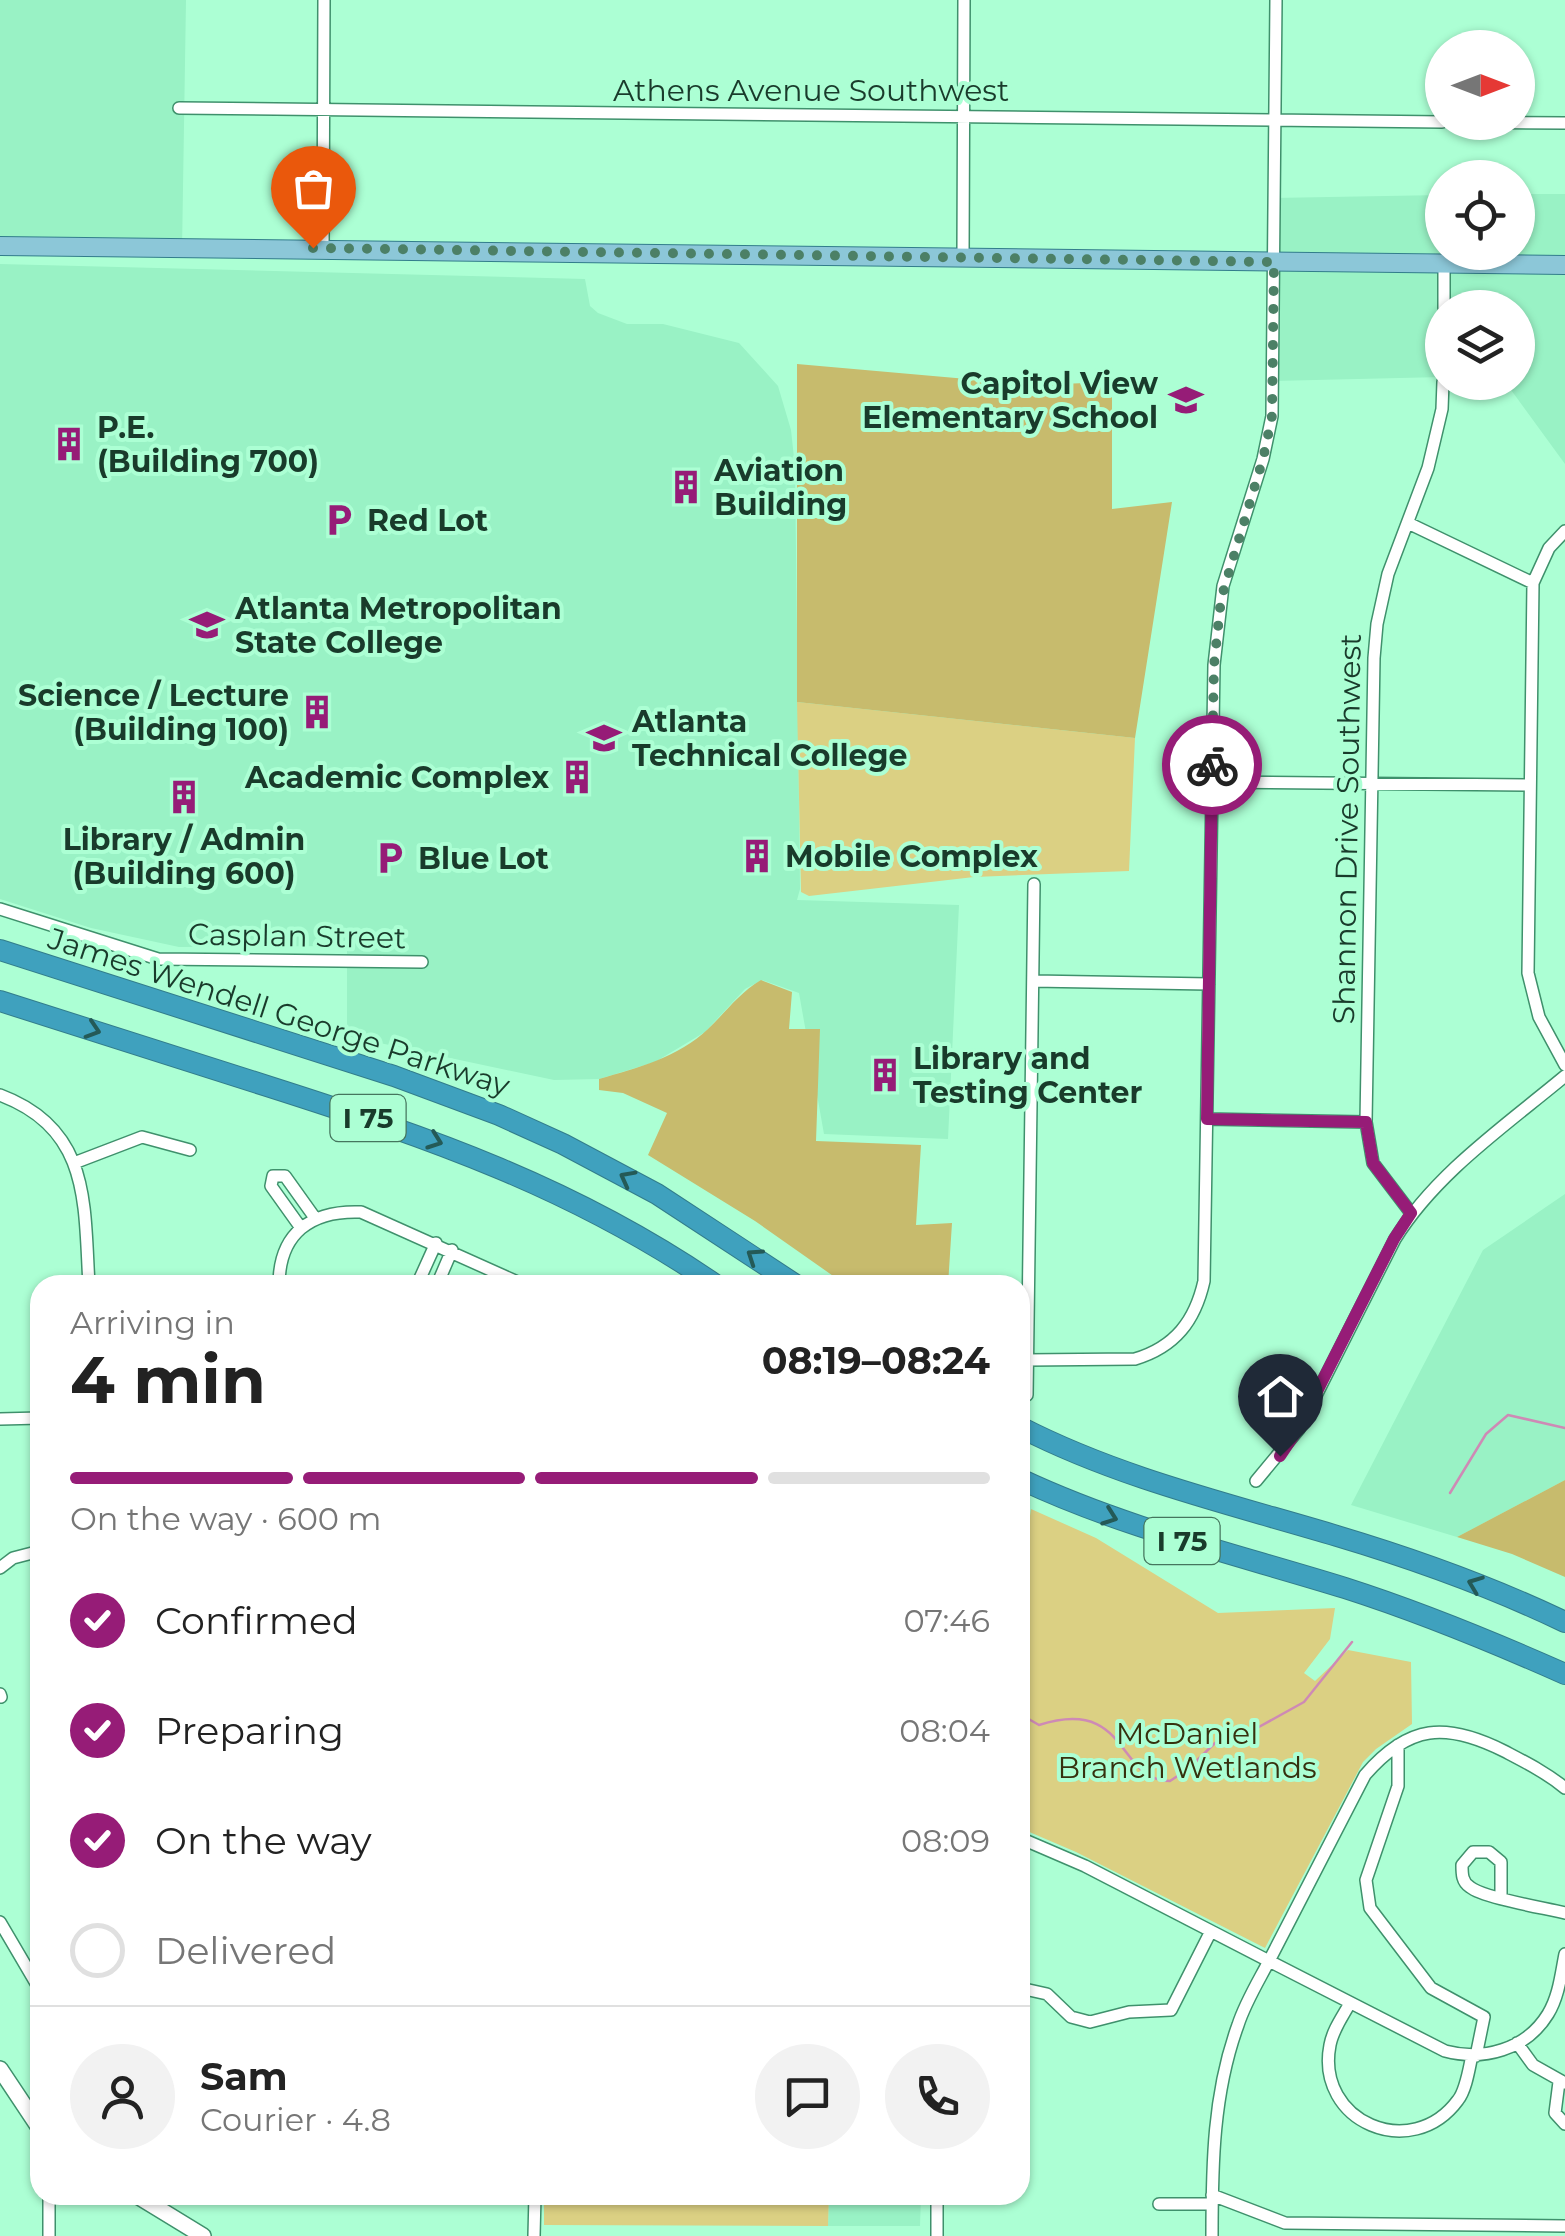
<!DOCTYPE html>
<html lang="en">
<head>
<meta charset="utf-8">
<style>
	:root { --surface:#fff; --page:#f2f2f2; --text:#222; --muted:#767676; --line:#e0e0e0; --accent:#961c77 }
	body { margin:0; font-family:Montserrat,sans-serif; background:var(--page); color:var(--text); height:100vh; display:flex; flex-direction:column; font-size:38px; white-space:nowrap }
	* { box-sizing:border-box; margin:0 }
	p { font-size:32px; color:var(--muted) }
	.icon { flex:none; width:55px; height:55px; fill:none; stroke:currentColor; stroke-width:2; stroke-linecap:round; stroke-linejoin:round }
	.map { position:relative; flex:1; overflow:hidden }
	.panel { position:absolute; left:30px; top:1275px; width:1000px; height:930px; display:flex; flex-direction:column; background:var(--surface); border-radius:30px; box-shadow:0 2px 8px #0004 }
	.panel>* { flex:none }
	.needle { width:65px; rotate:90deg }
	.tools { position:absolute; left:1425px; top:30px; display:grid; gap:20px }
	.tools a { display:grid; place-items:center; width:110px; height:110px; border-radius:50%; background:var(--surface); box-shadow:0 2px 8px #0004; font-size:50px }
	.pin { position:absolute; display:grid; place-items:center; width:85px; height:85px; color:#fff; margin:-102px -42px; border-radius:50% 50% 50% 0; rotate:-45deg; box-shadow:0 0 10px #0007 }
	.pin .icon { rotate:45deg }
	.courier { position:absolute; display:grid; place-items:center; width:100px; height:100px; margin:-50px; border:8px solid #961c77; border-radius:50%; background:#fff; color:#222; box-shadow:0 2px 12px #0007 }
	.overview em { font-style:normal; font-weight:700 }
	.overview div { display:flex; flex-direction:column-reverse }
	.overview { display:flex; align-items:center; justify-content:space-between; height:170px; padding:0 40px }
	h1 { font-size:65px; font-weight:700; line-height:75px }
	.bar { display:grid; grid-template-columns:repeat(4,1fr); gap:15px 10px; align-content:center; height:120px; padding:0 40px }
	.bar i { height:12px; border-radius:8px; background:var(--line) }
	.bar .selected { background:var(--accent) }
	.bar p { grid-column:span 4 }
	.line { display:flex; align-items:center; gap:25px; padding:0 40px; border-top:2px solid var(--line) }
	.line div { flex:1 }
	.round { display:grid; place-items:center; flex:none; width:105px; height:105px; border-radius:52px; background:var(--page) }
	ol { padding:0 40px; list-style:none }
	li { display:flex; align-items:center; gap:30px; height:110px }
	li p { margin-inline-start:auto }
	li .icon { padding:10px; border-radius:50%; background:var(--accent); color:#fff; stroke-width:4 }
	li:last-child { color:var(--muted) }
	li i { width:55px; height:55px; border:5px solid var(--line); border-radius:50% }
	.map>svg:first-child { display:block }
	.built { fill:#99f2c5 }
	.green { fill:#dbd083 }
	.forest { fill:#c7bb6d }
	.lines { fill:none; stroke-linecap:round; stroke-linejoin:round }
	.stream { stroke:#ce8ab5; stroke-width:2.5 }
	.minor-casing { stroke:#3f916c; stroke-width:14 }
	.secondary-casing { stroke:#3f916c; stroke-width:18 }
	.primary-casing { stroke:#327d8b; stroke-width:20 }
	.motorway-casing { stroke:#327d8b; stroke-width:22 }
	.minor { stroke:#fff; stroke-width:11 }
	.secondary { stroke:#fff; stroke-width:15 }
	.primary { stroke:#8cc7d8; stroke-width:18 }
	.motorway { stroke:#3fa1be; stroke-width:20 }
	.oneway { stroke:#245a57 }
	.done { stroke:#4c8066; stroke-width:10; stroke-dasharray:0 18 }
	.route { stroke:#961c77; stroke-width:12 }
	.labels { text-anchor:middle; dominant-baseline:central; stroke-width:8; stroke-linejoin:round; paint-order:stroke }
	.shield { fill:#acffd4; stroke:#45765e; stroke-width:2.5 }
	.shield-label { font-size:28px; font-weight:bold; fill:#193b2b }
	.street-label { font-size:30px; fill:#193b2b; stroke:#acffd4 }
	.poi-label { font-size:30px; font-weight:bold; fill:#193b2b; stroke:#acffd4; text-anchor:start }
	.park-label { font-size:30px; fill:#36310e; stroke:#acffd4 }
</style>
</head>
<body>
<div class="map">
<svg width="1565" height="2236" viewBox="0 0 1565 2236">
	<rect width="100%" height="100%" fill="#acffd4"/>
	<path class="built" d="M 0,0 L 186,0 L 182,250 L 0,246 Z
		M 1518,194 L 1565,194 L 1565,464 L 1506,383 L 1518,382 L 1518,308 L 1442,308 L 1442,377 L 1273,381 L 1273,198 L 1442,195 L 1442,252 L 1518,252 Z
		M 0,264 L 585,279 L 590,306 L 598,313 L 627,324 L 663,324 L 739,343 L 778,386 L 791,430 L 795,467 L 800,889 L 797,900 L 959,905 L 948,1139 L 824,1134 L 799,993 L 762,980 L 745,989 L 705,1032 L 655,1062 L 599,1079 L 554,1080 L 347,1036 L 347,946 L 179,947 L 91,928 L 0,899 Z
		M 1565,1194 L 1565,1480 L 1457,1537 L 1351,1505 L 1483,1250 Z
		M 829,2195 L 921,2195 L 920,2226 L 828,2226 Z"/>
	<path class="green" d="M 797,702 L 1135,738 L 1129,871 L 974,877 L 809,896 L 801,892 Z
		M 1031,1509 L 1096,1538 L 1218,1613 L 1335,1608 L 1330,1639 L 1304,1673 L 1315,1681 L 1348,1650 L 1411,1662 L 1412,1724 L 1376,1749 L 1363,1762 L 1265,1948 L 1076,1852 L 1020,1828 L 1020,1523 L 1029,1523 Z
		M 544,2195 L 829,2195 L 828,2226 L 544,2225 Z"/>
	<path class="forest" d="M 797,364 L 1034,385 L 1112,382 L 1112,509 L 1172,502 L 1135,738 L 797,702 Z
		M 761,980 L 792,992 L 789,1029 L 820,1029 L 816,1141 L 921,1145 L 916,1225 L 952,1223 L 948,1285 L 846,1285 L 755,1221 L 648,1155 L 667,1113 L 623,1093 L 599,1090 L 599,1079 C 637,1068 679,1057 708,1029 C 726,1012 739,993 761,980 Z
		M 1565,1480 L 1565,1577 L 1512,1554 L 1457,1537 Z"/>
	<g class="lines">
		<path class="stream" d="M 1450,1493 L 1486,1434 L 1508,1415 L 1565,1428
			M 1020,1714 L 1039,1725 C 1130,1696 1116,1781 1170,1781 L 1188,1769 L 1215,1743 L 1257,1728 L 1304,1702 L 1352,1642"/>
		<g class="minor-casing">
			<path id="minor" d="M 179,108 L 1442,122
				M 1452,122 L 1565,123
				M 323,248 L 324,0
				M 963,257 L 964,0
				M 1444,264 L 1444,308
				M 1408,523 L 1533,583
				M 1565,531 L 1549,548 L 1533,583 L 1528,973 L 1539,1017 L 1565,1065
				M 1212,782 L 1529,785
				M 0,909 L 158,959 L 422,962
				M 1033,981 L 1209,984
				M 0,1095 C 91,1129 84,1204 89,1285
				M 1207,1119 L 1366,1122
				M 74,1163 L 142,1137 L 190,1150
				M 1411,1213 L 1373,1163 L 1366,1122 L 1374,658 L 1377,624 L 1388,574 L 1428,468 L 1442,409 L 1443,382
				M 301,1228 L 271,1186 L 273,1176 L 285,1176 L 315,1218
				M 279,1285 C 279,1233 311,1210 361,1212 L 524,1285
				M 417,1285 L 436,1243
				M 437,1285 L 452,1250
				M 1027,1360 L 1135,1359 C 1175,1347 1195,1321 1204,1281 L 1214,665 L 1223,586 L 1263,459 L 1272,416 L 1276,0
				M 1027,1395 L 1034,884
				M 0,1419 L 40,1418
				M 1256,1481 L 1299,1429 L 1395,1239 C 1436,1173 1505,1126 1565,1076
				M 0,1568 L 13,1558 L 40,1551
				M 0,1694 L 1,1697
				M 1398,1745 L 1398,1786 L 1366,1880 L 1370,1908 L 1431,1988 L 1484,2017 L 1476,2056
				M 1565,1788 C 1547,1773 1525,1762 1504,1751 C 1446,1722 1409,1724 1365,1775 L 1269,1961 L 1445,2051 C 1483,2061 1526,2050 1548,2014 C 1559,1996 1561,1974 1565,1954
				M 1020,1838 L 1085,1866 L 1269,1961 C 1258,1982 1245,2003 1238,2025 C 1213,2093 1212,2165 1212,2236
				M 1501,1897 L 1501,1862 L 1489,1852 L 1473,1852 L 1462,1865 C 1462,1874 1462,1882 1470,1887 C 1483,1898 1545,1908 1565,1913
				M 0,1922 L 40,1990
				M 1020,1988 L 1047,1994 L 1071,2017 L 1090,2022 L 1129,2012 L 1171,2010 L 1211,1931
				M 1350,2003 C 1343,2016 1333,2029 1330,2045 C 1315,2122 1412,2163 1458,2100 C 1466,2090 1469,2069 1472,2055
				M 40,2020 L 40,2037
				M 1517,2043 L 1533,2065 L 1565,2083
				M 1559,2082 L 1555,2113 L 1565,2124
				M 1212,2195 L 1285,2223 L 1565,2226
				M 1159,2204 L 1212,2204
				M 49,2236 L 49,2195
				M 534,2236 L 535,2195
				M 937,2236 L 937,2195"/>
		</g>
		<g class="secondary-casing">
			<path id="secondary" d="M 0,2069 L 40,2129
				M 136,2195 L 203,2236"/>
		</g>
		<g class="primary-casing">
			<path id="primary" d="M 0,246 L 1565,265"/>
		</g>
		<g class="motorway-casing">
			<path id="motorway" d="M 0,950 L 394,1076 L 499,1115 L 563,1144 L 657,1194 L 796,1285
				M 0,1001 C 89,1029 178,1057 267,1086 C 430,1138 573,1187 716,1285
				M 1020,1427 C 1119,1478 1230,1504 1337,1536 C 1414,1559 1492,1587 1565,1622
				M 1020,1479 C 1124,1528 1235,1554 1345,1588 C 1420,1612 1493,1642 1565,1674"/>
		</g>
		<use href="#minor" class="minor"/>
		<use href="#secondary" class="secondary"/>
		<use href="#primary" class="primary"/>
		<use href="#motorway" class="motorway"/>
	</g>
	<defs><path id="oneway-chevron" d="M-2-3.5L2.5 0L-2 3.5" fill="none" stroke-width="1.6" stroke-linecap="round" stroke-linejoin="round" transform="scale(2.5)"/></defs>
	<g class="oneway">
		<use href="#oneway-chevron" transform="translate(93 1030) rotate(18)"/>
		<use href="#oneway-chevron" transform="translate(435 1141) rotate(20)"/>
		<use href="#oneway-chevron" transform="translate(627 1178) rotate(-152)"/>
		<use href="#oneway-chevron" transform="translate(754 1256) rotate(-146)"/>
		<use href="#oneway-chevron" transform="translate(1110 1517) rotate(20)"/>
		<use href="#oneway-chevron" transform="translate(1475 1584) rotate(-159)"/>
	</g>
	<g class="lines">
		<path class="done" d="M 313,248 L 1274,262 L 1272,416 L 1263,459 L 1221,599 L 1214,665 L 1212,765"/>
		<path class="route" d="M 1212,765 L 1207,1119 L 1366,1122 L 1373,1163 L 1411,1213 L 1394,1239 L 1298,1429 L 1280,1456"/>
	</g>
	<defs>
		<g id="school-bare" transform="scale(2.7)"><path d="M0-5L7-2L0 1L-7-2ZM-4 1L0 2.5L4 1V4Q0 6-4 4Z" fill="#961c77" stroke="#acffd4" stroke-width="2.5" paint-order="stroke"/></g>
		<g id="building-bare" transform="scale(2.7)"><path d="M-4-6H4V6H1V3H-1V6H-4ZM-2.5-4.3h1.7v1.8h-1.7ZM.8-4.3h1.7v1.8H.8ZM-2.5-1h1.7V.8h-1.7ZM.8-1h1.7V.8H.8Z" fill="#961c77" stroke="#acffd4" stroke-width="2.5" paint-order="stroke"/></g>
		<g id="parking-bare" transform="scale(2.7)"><path d="M-3.5-5.5H1a3.5 3.5 0 0 1 0 7H-1V5.5H-3.5ZM-1-3.4V-.6H.8a1.4 1.4 0 0 0 0-2.8Z" fill="#961c77" stroke="#acffd4" stroke-width="2.5" paint-order="stroke"/></g>
		<g id="university-bare" transform="scale(2.7)"><path d="M0-5L7-2L0 1L-7-2ZM-4 1L0 2.5L4 1V4Q0 6-4 4Z" fill="#961c77" stroke="#acffd4" stroke-width="2.5" paint-order="stroke"/></g>
	</defs>
	<g fill-rule="evenodd">
		<use href="#school-bare" x="1186" y="400"/>
		<use href="#building-bare" x="69" y="444"/>
		<use href="#building-bare" x="686" y="487"/>
		<use href="#parking-bare" x="339" y="520"/>
		<use href="#university-bare" x="207" y="625"/>
		<use href="#building-bare" x="317" y="712"/>
		<use href="#university-bare" x="604" y="738"/>
		<use href="#building-bare" x="577" y="777"/>
		<use href="#building-bare" x="184" y="797"/>
		<use href="#building-bare" x="757" y="856"/>
		<use href="#parking-bare" x="390" y="858"/>
		<use href="#building-bare" x="885" y="1075"/>
	</g>
	<g class="labels">
		<g class="shield">
			<rect x="330.5" y="1095" width="75" height="46" rx="8"/>
			<rect x="1144.5" y="1518" width="75" height="46" rx="8"/>
		</g>
		<g class="shield-label">
			<text x="368" y="1118">I 75</text>
			<text x="1182" y="1541">I 75</text>
		</g>
		<g class="street-label">
			<text x="811" y="90">Athens Avenue Southwest</text>
			<text transform="translate(1347 829) rotate(-89)">Shannon Drive Southwest</text>
			<text transform="translate(297 936) rotate(1)">Casplan Street</text>
			<text transform="translate(279 1012) rotate(18)">James Wendell George Parkway</text>
		</g>
		<g class="poi-label">
			<text x="1158" y="383" text-anchor="end">Capitol View<tspan x="1158" dy="34">Elementary School</tspan></text>
			<text x="97" y="427">P.E.<tspan x="97" dy="34">(Building 700)</tspan></text>
			<text x="714" y="470">Aviation<tspan x="714" dy="34">Building</tspan></text>
			<text x="367" y="520">Red Lot</text>
			<text x="235" y="608">Atlanta Metropolitan<tspan x="235" dy="34">State College</tspan></text>
			<text x="289" y="695" text-anchor="end">Science / Lecture<tspan x="289" dy="34">(Building 100)</tspan></text>
			<text x="632" y="721">Atlanta<tspan x="632" dy="34">Technical College</tspan></text>
			<text x="549" y="777" text-anchor="end">Academic Complex</text>
			<text x="184" y="839" text-anchor="middle">Library / Admin<tspan x="184" dy="34">(Building 600)</tspan></text>
			<text x="785" y="856">Mobile Complex</text>
			<text x="418" y="858">Blue Lot</text>
			<text x="913" y="1058">Library and<tspan x="913" dy="34">Testing Center</tspan></text>
		</g>
		<g class="park-label">
			<text x="1187" y="1733">McDaniel<tspan x="1187" dy="34">Branch Wetlands</tspan></text>
		</g>
	</g>
</svg>
<div class="tools">
<a><svg class="needle" viewBox="-14 -14 28 28"><path d="M0-13l5 13h-10z" fill="#e53935"/><path d="M0 13l5-13h-10z" fill="#767676"/></svg></a>
<a><svg class="icon" aria-label="locate" viewBox="0 0 24 24"><circle cx="12" cy="12" r="6"/><path d="M12 2v4M12 18v4M2 12h4M18 12h4"/></svg></a>
<a><svg class="icon" aria-label="layers" viewBox="0 0 24 24"><path d="M12 4l9 5-9 5-9-5zM3 14l9 5 9-5"/></svg></a>
</div>
<div class="pin" style="left:313px;top:248px;background:#ea580c"><svg class="icon" aria-label="bag" viewBox="0 0 24 24"><path d="M5 8h14l-1 12H6zM9 8a3 3 0 0 1 6 0"/></svg></div>
<div class="pin" style="left:1280px;top:1456px;background:#1f2937"><svg class="icon" aria-label="home" viewBox="0 0 24 24"><path d="M3 11l9-7 9 7M6 9v11h12V9"/></svg></div>
<div class="courier" style="left:1212px;top:765px"><svg class="icon" aria-label="bike" viewBox="0 0 24 24"><circle cx="6" cy="16" r="4"/><circle cx="18" cy="16" r="4"/><path d="M6 16l4-8h5l3 8M10 8l3 8H6M13 5h3"/></svg></div>
<section class="panel">
<div class="overview"><div><h1>4 min</h1><p>Arriving in</p></div><em>08:19–08:24</em></div>
<div class="bar"><i class="selected"></i><i class="selected"></i><i class="selected"></i><i></i><p>On the way · 600 m</p></div>
<ol>
<li><svg class="icon" aria-label="check" viewBox="0 0 24 24"><path d="M5 12l5 5 9-10"/></svg>Confirmed<p>07:46</p></li>
<li><svg class="icon" aria-label="check" viewBox="0 0 24 24"><path d="M5 12l5 5 9-10"/></svg>Preparing<p>08:04</p></li>
<li><svg class="icon" aria-label="check" viewBox="0 0 24 24"><path d="M5 12l5 5 9-10"/></svg>On the way<p>08:09</p></li>
<li><i></i>Delivered</li>
</ol>
<div class="line" style="height:180px"><a class="round"><svg class="icon" aria-label="person" viewBox="0 0 24 24"><circle cx="12" cy="8" r="4"/><path d="M4 21q1-7 8-7t8 7"/></svg></a><div><b>Sam</b><p>Courier · 4.8</p></div><a class="round"><svg class="icon" aria-label="chat" viewBox="0 0 24 24"><path d="M4 5h16v11H9l-5 4z"/></svg></a><a class="round"><svg class="icon" aria-label="phone" viewBox="0 0 24 24"><path d="M5 4h4l2 5-3 2q2 4 5 5l2-3 5 2v4C11 20 4 13 5 4z"/></svg></a></div>
</section>
</div>
</body>
</html>
